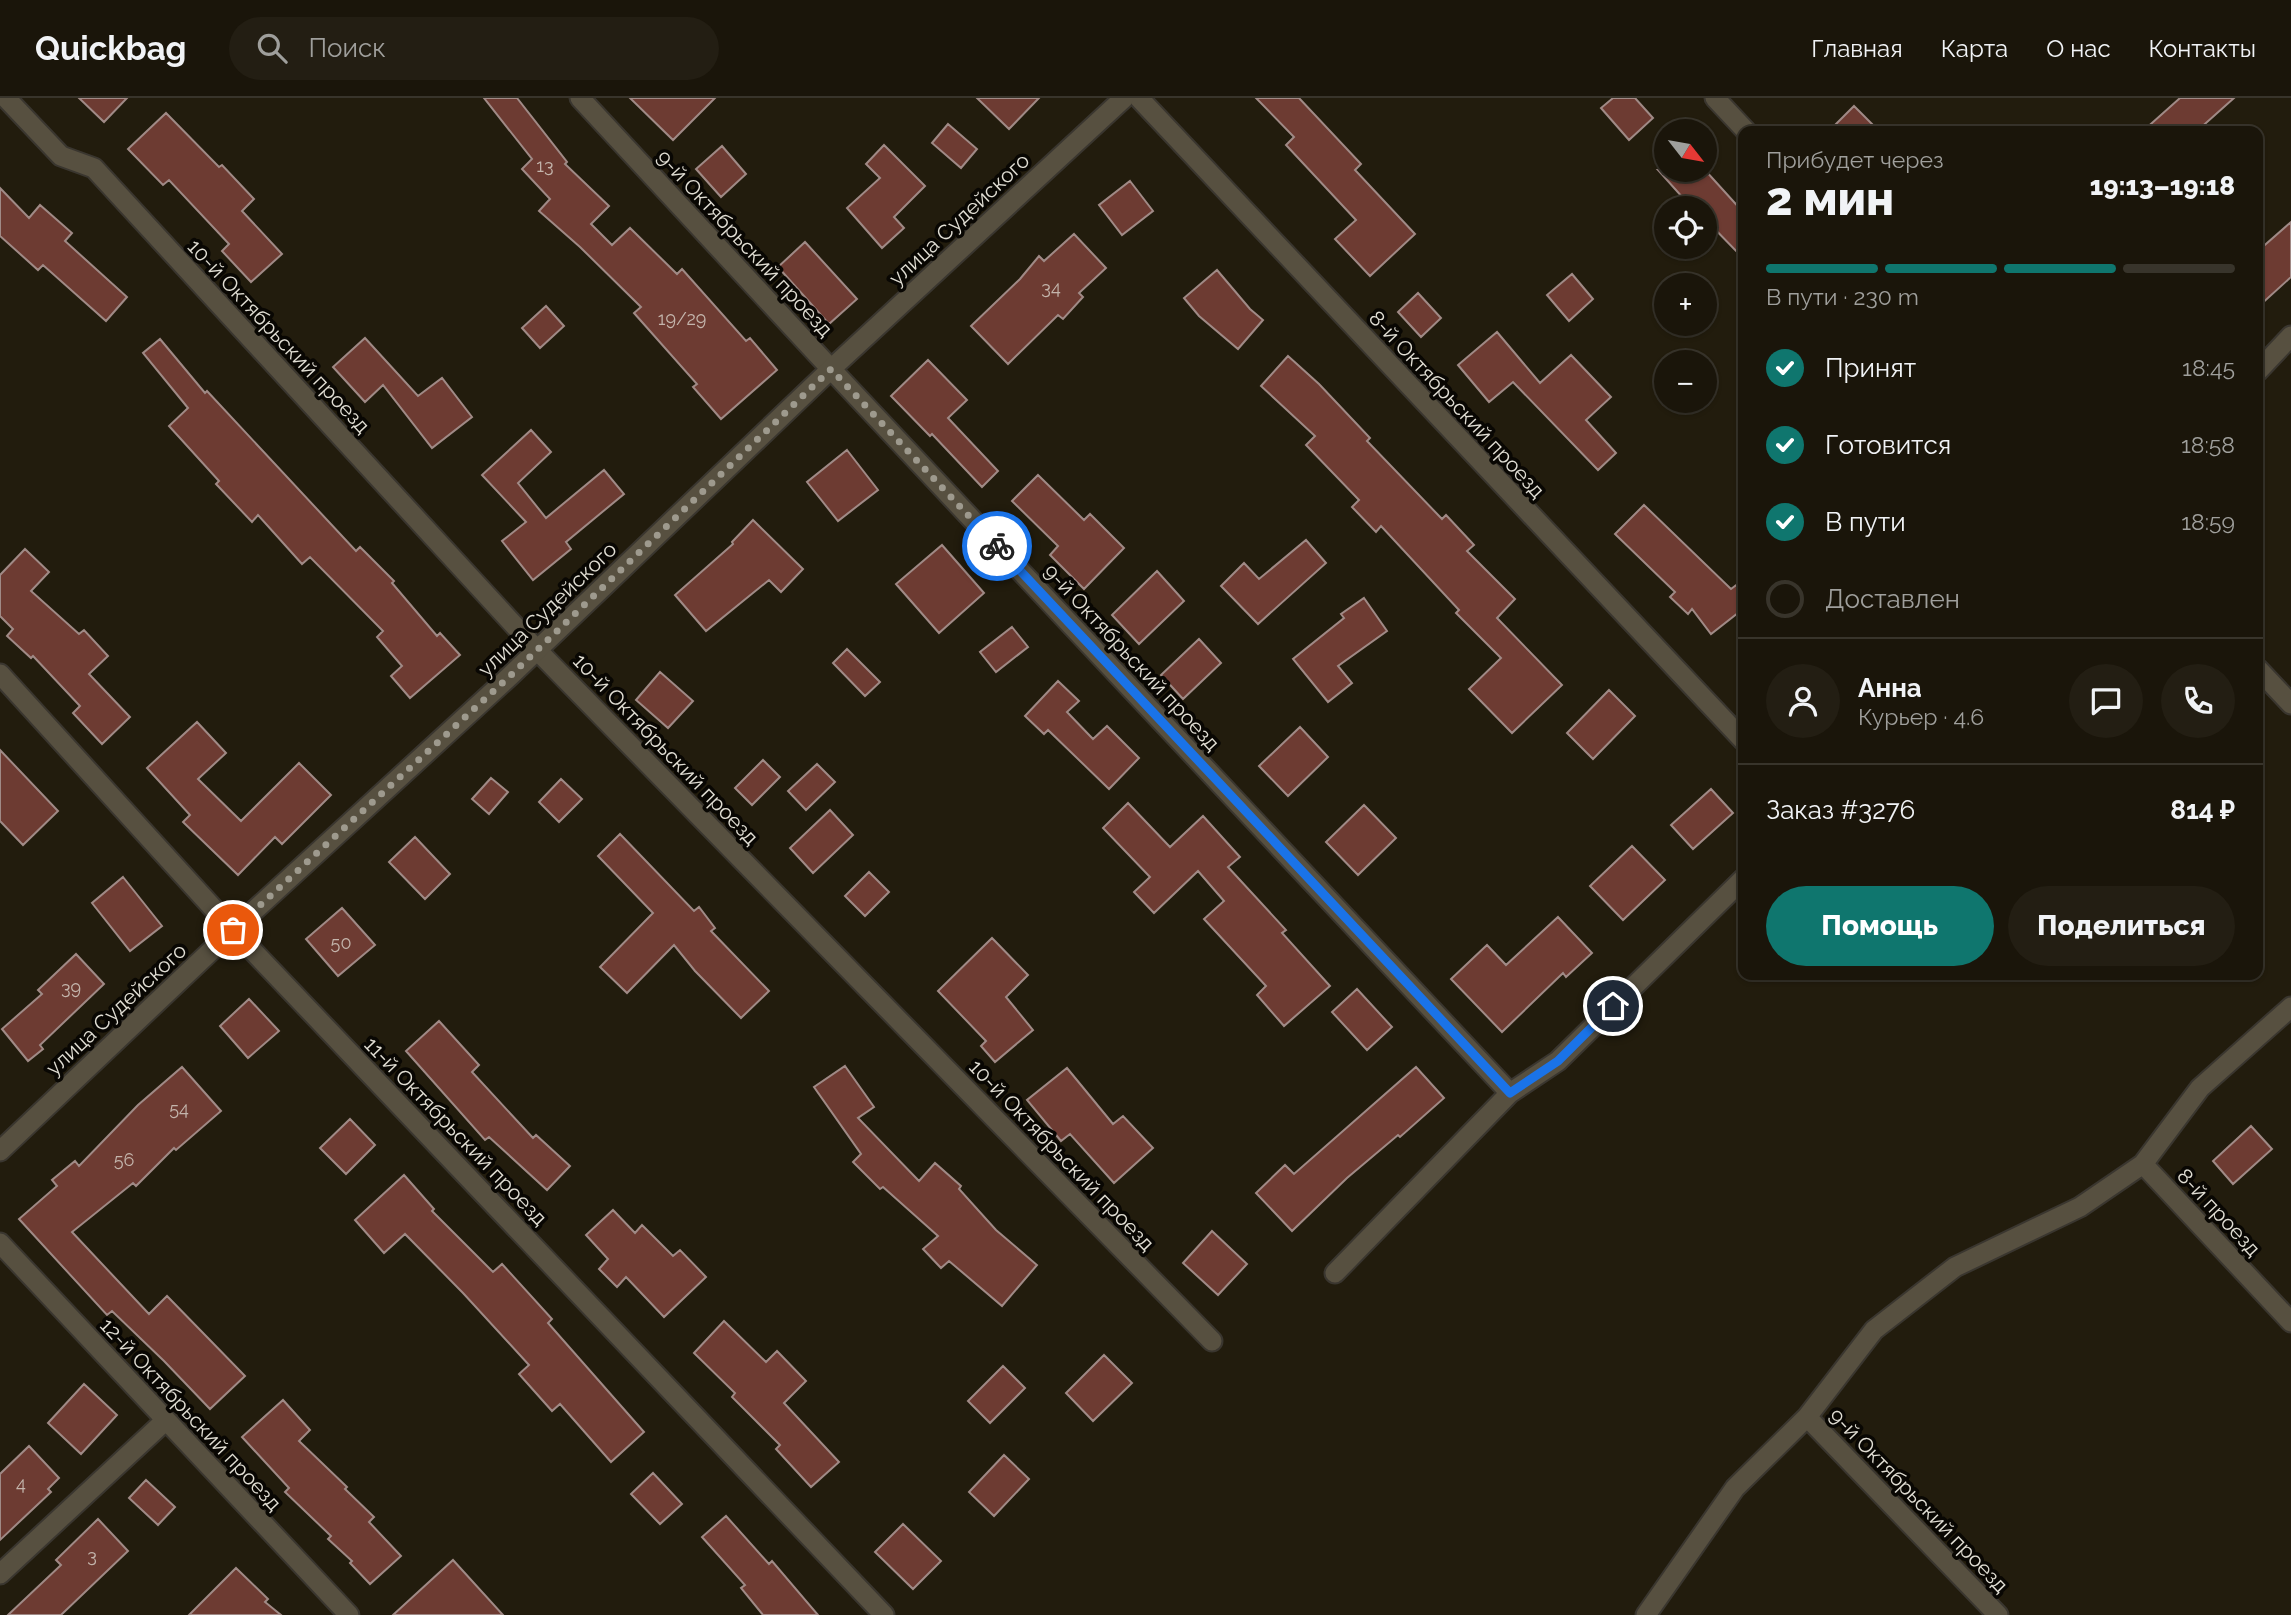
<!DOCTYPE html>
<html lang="ru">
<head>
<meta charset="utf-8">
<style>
	:root { --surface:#1a150a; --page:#231e13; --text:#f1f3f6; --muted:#9f9f9c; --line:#38342b; --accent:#0f766e }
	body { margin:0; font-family:Raleway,sans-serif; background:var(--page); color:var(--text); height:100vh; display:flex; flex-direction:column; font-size:26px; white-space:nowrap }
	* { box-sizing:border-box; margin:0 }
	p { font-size:23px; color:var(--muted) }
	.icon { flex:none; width:38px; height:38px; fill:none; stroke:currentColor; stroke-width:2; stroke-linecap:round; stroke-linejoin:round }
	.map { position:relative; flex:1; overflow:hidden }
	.drawer { position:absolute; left:1738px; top:28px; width:525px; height:854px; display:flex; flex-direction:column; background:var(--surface); border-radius:14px; box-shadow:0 2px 5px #0004,0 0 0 2px var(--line) }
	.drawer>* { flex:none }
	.needle { width:46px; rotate:121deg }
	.fabs { position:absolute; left:1654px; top:21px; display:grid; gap:14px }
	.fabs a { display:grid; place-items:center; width:63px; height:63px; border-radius:50%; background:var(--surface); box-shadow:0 2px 5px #0004,0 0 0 2px var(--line); font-size:35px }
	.pin { position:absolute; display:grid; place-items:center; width:60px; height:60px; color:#fff; margin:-30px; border:4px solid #fff; border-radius:50%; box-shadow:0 2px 7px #0007 }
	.courier { position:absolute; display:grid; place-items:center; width:70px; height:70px; margin:-35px; border:5px solid #1a73e8; border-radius:50%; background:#fff; color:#222; box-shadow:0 2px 9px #0007 }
	.head em { font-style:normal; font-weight:800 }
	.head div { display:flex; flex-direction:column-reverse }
	.head { display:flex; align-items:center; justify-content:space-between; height:119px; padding:0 28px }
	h1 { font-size:46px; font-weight:800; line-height:52px }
	.bar { display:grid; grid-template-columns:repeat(4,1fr); gap:10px 7px; align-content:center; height:84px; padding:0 28px }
	.bar i { height:9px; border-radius:5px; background:var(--line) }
	.bar .on { background:var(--accent) }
	.bar p { grid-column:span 4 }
	.line { display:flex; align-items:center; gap:18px; padding:0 28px; border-top:2px solid var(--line) }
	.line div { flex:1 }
	.round { display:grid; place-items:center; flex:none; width:74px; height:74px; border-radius:37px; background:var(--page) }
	ol { padding:0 28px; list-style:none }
	li { display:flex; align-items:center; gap:21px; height:77px }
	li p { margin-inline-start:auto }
	li .icon { padding:7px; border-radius:50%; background:var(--accent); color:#fff; stroke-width:4 }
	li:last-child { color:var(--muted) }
	li i { width:38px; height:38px; border:4px solid var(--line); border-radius:50% }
	.action { display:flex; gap:14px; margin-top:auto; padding:14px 28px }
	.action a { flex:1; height:80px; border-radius:42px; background:var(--accent); color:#fff; font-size:28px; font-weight:800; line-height:80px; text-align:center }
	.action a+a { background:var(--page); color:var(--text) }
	header { display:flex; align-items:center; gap:42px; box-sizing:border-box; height:98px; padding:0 35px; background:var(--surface); border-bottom:2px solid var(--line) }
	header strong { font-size:33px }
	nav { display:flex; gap:38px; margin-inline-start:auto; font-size:24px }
	.search { width:490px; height:63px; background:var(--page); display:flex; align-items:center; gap:18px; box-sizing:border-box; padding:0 24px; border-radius:38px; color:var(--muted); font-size:26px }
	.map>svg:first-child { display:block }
	.building { fill:#6d3b32; stroke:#a08a86; stroke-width:2 }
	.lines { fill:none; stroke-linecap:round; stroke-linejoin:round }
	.minor-casing { stroke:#3a362f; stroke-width:23 }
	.tertiary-casing { stroke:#3a362f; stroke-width:23 }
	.minor { stroke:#575040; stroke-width:19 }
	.tertiary { stroke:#575040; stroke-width:19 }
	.done { stroke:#9e9a8e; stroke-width:7; stroke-dasharray:0 12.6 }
	.route { stroke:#1a73e8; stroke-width:9 }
	.labels { text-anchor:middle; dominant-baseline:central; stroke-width:7; stroke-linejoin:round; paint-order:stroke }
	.number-label { font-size:18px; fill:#c4b5ac }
	.street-label { font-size:21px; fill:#e1ded4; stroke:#090703 }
</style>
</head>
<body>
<header>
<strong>Quickbag</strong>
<div class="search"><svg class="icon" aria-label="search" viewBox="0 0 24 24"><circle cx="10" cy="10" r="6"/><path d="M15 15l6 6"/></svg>Поиск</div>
<nav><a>Главная</a><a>Карта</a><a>О нас</a><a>Контакты</a></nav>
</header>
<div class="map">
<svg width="2291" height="1517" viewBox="0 0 2291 1517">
	<rect width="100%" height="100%" fill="#221c0d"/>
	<path class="building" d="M 79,0 L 127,0 L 104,24 Z
		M 484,0 L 517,0 L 567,64 L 565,66 L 609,108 L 591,126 L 612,147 L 630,130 L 677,176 L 682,171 L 746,243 L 750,240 L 777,272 L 721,321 L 693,289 L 697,286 L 634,215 L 641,209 L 580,149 L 539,113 L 550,101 L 522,71 L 532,61 Z
		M 630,0 L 715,0 L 673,42 Z
		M 977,0 L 1039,0 L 1009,31 Z
		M 1256,0 L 1299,0 L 1361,66 L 1355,72 L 1415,136 L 1370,178 L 1335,141 L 1356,122 L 1286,47 L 1294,39 Z
		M 1613,0 L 1635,0 L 1653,20 L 1629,42 L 1601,10 Z
		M 2180,0 L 2234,0 L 2197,33 L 2143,33 Z
		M 1854,8 L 1879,33 L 1829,33 Z
		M 166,15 L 219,69 L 222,67 L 254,101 L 242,113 L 282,156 L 251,184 L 222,153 L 229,146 L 169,82 L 163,87 L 128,51 Z
		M 948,26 L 977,51 L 961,70 L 932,45 Z
		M 884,47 L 925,88 L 894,119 L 904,130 L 882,150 L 847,110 L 880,80 L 866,66 Z
		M 722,48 L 746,76 L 721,99 L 696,71 Z
		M 1658,72 L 1705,72 L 1743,114 L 1743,160 L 1704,120 L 1704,110 L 1692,110 Z
		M 1130,83 L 1153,113 L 1122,137 L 1099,107 Z
		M 0,90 L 29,120 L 40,107 L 72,135 L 65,143 L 127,199 L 106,223 L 43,167 L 38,172 L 0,138 Z
		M 2291,124 L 2291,179 L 2258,209 L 2258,153 Z
		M 1074,136 L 1106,170 L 1079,195 L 1083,199 L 1063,221 L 1058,217 L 1008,266 L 971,228 L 1020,181 L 1039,158 L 1044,163 Z
		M 805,144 L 857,201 L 829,226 L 778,169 Z
		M 1217,172 L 1250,211 L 1263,222 L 1238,251 L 1199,218 L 1184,200 Z
		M 1572,176 L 1593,201 L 1569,223 L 1547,197 Z
		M 1418,195 L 1441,220 L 1421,239 L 1398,214 Z
		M 546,208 L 564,228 L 540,250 L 522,230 Z
		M 1497,234 L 1540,285 L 1571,257 L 1611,299 L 1586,322 L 1616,355 L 1598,372 L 1513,284 L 1489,304 L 1458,267 Z
		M 365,240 L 418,298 L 442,280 L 472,319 L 432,350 L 383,287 L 365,304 L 333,269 Z
		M 160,241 L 205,295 L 207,293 L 356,453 L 360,449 L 394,483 L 392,485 L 437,538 L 440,535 L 460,557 L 410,600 L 391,578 L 402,568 L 377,539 L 383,533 L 310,459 L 302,466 L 258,417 L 252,424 L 216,386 L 219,383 L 169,328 L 188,310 L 143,255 Z
		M 1288,258 L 1319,286 L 1370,340 L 1367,343 L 1442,421 L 1446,417 L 1474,447 L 1467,453 L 1515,501 L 1497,520 L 1562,587 L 1512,635 L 1469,591 L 1501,560 L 1456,515 L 1459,512 L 1381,428 L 1376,434 L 1352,409 L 1359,402 L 1306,347 L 1315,338 L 1261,288 Z
		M 928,262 L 967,302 L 948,320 L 998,373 L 982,389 L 932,336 L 930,338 L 891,298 Z
		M 531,332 L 551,354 L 518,385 L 546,420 L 604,372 L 624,396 L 566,444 L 571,451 L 533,482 L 502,443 L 526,424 L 482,377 Z
		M 847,352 L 878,392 L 838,423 L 807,384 Z
		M 1038,377 L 1084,422 L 1090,416 L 1124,450 L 1084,491 L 1050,457 L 1058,448 L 1012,403 Z
		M 1644,407 L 1731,491 L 1743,482 L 1743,511 L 1711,536 L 1692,511 L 1688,516 L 1670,499 L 1675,494 L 1615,436 Z
		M 753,422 L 803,471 L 781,494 L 769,482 L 706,533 L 675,497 L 733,446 L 732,444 Z
		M 1306,442 L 1326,465 L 1258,526 L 1221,488 L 1244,465 L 1259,481 Z
		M 942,447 L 984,495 L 939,535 L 896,486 Z
		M 25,451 L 49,474 L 31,493 L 79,536 L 84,532 L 108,558 L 89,576 L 130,619 L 102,646 L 73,615 L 80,608 L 33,558 L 31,560 L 7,538 L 13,531 L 0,518 L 0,477 Z
		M 1157,473 L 1184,503 L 1139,546 L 1112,517 Z
		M 1364,500 L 1387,533 L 1338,568 L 1352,585 L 1328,604 L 1293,561 L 1344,520 L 1341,516 Z
		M 1012,529 L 1028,549 L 996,574 L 980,554 Z
		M 1199,541 L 1221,565 L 1183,601 L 1161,577 Z
		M 847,551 L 880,584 L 865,598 L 833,565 Z
		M 660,574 L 693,603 L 668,630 L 636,602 Z
		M 1058,583 L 1079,603 L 1067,614 L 1093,641 L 1107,628 L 1139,660 L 1109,691 L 1048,632 L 1044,636 L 1025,618 Z
		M 1609,592 L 1635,618 L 1593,661 L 1567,635 Z
		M 197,624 L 226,655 L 198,681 L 241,723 L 299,665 L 331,697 L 282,746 L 275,739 L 238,777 L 183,724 L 190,717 L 147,670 Z
		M 1300,629 L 1328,659 L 1288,698 L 1259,668 Z
		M 0,652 L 58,713 L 23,747 L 0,723 Z
		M 763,662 L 780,679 L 752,707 L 735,690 Z
		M 817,666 L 835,684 L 806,712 L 788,693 Z
		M 491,680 L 508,694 L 489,716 L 472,701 Z
		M 561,681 L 582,701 L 559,724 L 539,704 Z
		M 1711,691 L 1733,715 L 1693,751 L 1671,727 Z
		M 1128,705 L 1170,749 L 1203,718 L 1240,759 L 1228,769 L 1286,832 L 1282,835 L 1330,888 L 1284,928 L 1257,897 L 1266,888 L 1204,821 L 1224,803 L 1198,773 L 1154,815 L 1134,794 L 1150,779 L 1103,730 Z
		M 1364,707 L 1396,740 L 1358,777 L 1326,744 Z
		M 830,712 L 853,737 L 813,775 L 790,750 Z
		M 620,736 L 694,813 L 699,809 L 715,830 L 711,833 L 769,893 L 741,920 L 695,873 L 674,847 L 627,895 L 600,869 L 653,815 L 598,758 Z
		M 415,739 L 450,776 L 425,801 L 389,764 Z
		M 1632,748 L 1665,782 L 1623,822 L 1590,788 Z
		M 869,774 L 889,794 L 865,818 L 845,798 Z
		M 123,779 L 162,828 L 130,853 L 92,805 Z
		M 342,810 L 375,847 L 338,878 L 306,841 Z
		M 1558,819 L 1592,855 L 1566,879 L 1563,875 L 1502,934 L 1451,881 L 1487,847 L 1506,867 Z
		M 992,840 L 1028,877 L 1006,899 L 1033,932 L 995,964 L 981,948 L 986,943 L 938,893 Z
		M 76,856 L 104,886 L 40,947 L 43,951 L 28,963 L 2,931 L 42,896 L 38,892 Z
		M 1357,891 L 1392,929 L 1367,952 L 1332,914 Z
		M 249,901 L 279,933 L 248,960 L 220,928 Z
		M 439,923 L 479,967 L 472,974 L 533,1040 L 536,1037 L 570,1068 L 547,1092 L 489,1039 L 485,1042 L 406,953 Z
		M 845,968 L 874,1009 L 858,1020 L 919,1083 L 935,1065 L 961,1088 L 959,1091 L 996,1132 L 1037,1167 L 1002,1208 L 949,1163 L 941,1170 L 923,1151 L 938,1138 L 883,1089 L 880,1091 L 853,1064 L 861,1056 L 814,989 Z
		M 182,969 L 221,1013 L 176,1052 L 174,1050 L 136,1088 L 133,1085 L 72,1134 L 149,1216 L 167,1198 L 245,1278 L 210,1311 L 164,1263 L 112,1213 L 107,1217 L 19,1121 L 57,1088 L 52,1082 L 75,1063 L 79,1068 L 138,1007 Z
		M 1416,969 L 1444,1000 L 1400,1039 L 1398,1037 L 1347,1080 L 1292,1133 L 1256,1095 L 1285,1067 L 1294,1076 Z
		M 1067,970 L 1113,1026 L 1123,1018 L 1153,1050 L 1114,1085 L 1070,1036 L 1061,1043 L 1027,1002 Z
		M 350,1021 L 375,1047 L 346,1076 L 320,1050 Z
		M 2251,1028 L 2272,1051 L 2233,1086 L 2213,1063 Z
		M 404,1077 L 434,1111 L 432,1113 L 493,1174 L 502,1166 L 552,1221 L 548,1225 L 644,1334 L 611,1364 L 560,1306 L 552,1313 L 519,1276 L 529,1267 L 463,1195 L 405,1136 L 384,1155 L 355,1122 Z
		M 613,1112 L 635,1135 L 642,1127 L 673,1158 L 680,1152 L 706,1179 L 664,1219 L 626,1179 L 617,1189 L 599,1171 L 608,1161 L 586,1137 Z
		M 1212,1133 L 1247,1166 L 1218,1197 L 1183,1165 Z
		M 724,1223 L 766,1264 L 777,1253 L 806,1283 L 784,1305 L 839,1364 L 811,1389 L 776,1351 L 780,1347 L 732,1299 L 735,1295 L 694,1255 Z
		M 1104,1257 L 1132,1285 L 1093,1323 L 1066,1295 Z
		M 1003,1268 L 1025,1290 L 990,1325 L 968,1303 Z
		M 84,1286 L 117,1317 L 81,1356 L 48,1325 Z
		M 283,1302 L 310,1332 L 299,1343 L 347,1389 L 345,1391 L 374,1419 L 369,1424 L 401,1458 L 370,1486 L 350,1465 L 352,1463 L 328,1441 L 331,1438 L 285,1394 L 289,1390 L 242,1339 Z
		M 29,1348 L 59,1380 L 48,1391 L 51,1394 L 0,1442 L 0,1376 Z
		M 1004,1357 L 1029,1381 L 994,1418 L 969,1394 Z
		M 653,1375 L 682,1406 L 660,1426 L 631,1396 Z
		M 146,1382 L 175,1409 L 158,1427 L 129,1400 Z
		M 726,1418 L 769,1466 L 772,1463 L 818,1517 L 763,1517 L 741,1490 L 745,1487 L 702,1439 Z
		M 98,1421 L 128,1453 L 61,1517 L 8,1517 L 61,1467 L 56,1462 Z
		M 903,1426 L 941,1463 L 913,1491 L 875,1454 Z
		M 453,1462 L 503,1517 L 393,1517 Z
		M 236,1470 L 268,1501 L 265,1504 L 281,1517 L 189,1517 Z"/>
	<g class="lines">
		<g class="minor-casing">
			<path id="minor" d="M 6,0 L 61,58 L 94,70 L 537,552 L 1212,1243
				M 580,0 L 831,271 L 1510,995
				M 1139,0 L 1743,642
				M 1715,0 L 1746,33
				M 2258,273 L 2291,238
				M 2258,571 L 2291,606
				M 0,576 L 233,832 L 884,1517
				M 2143,1066 L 2291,1224
				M 0,1145 L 349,1517
				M 1335,1175 L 1510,995 L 1558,963 L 1743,781
				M 1807,1319 L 1998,1517
				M 0,1476 L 166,1322
				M 1646,1517 L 1735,1390 L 1807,1319 L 1874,1232 L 1955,1169 L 2080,1109 L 2143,1066 L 2200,990 L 2291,909"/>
		</g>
		<g class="tertiary-casing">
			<path id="tertiary" d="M 0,1053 L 233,832 L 510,578 L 831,271 L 1124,0"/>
		</g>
		<use href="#minor" class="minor"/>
		<use href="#tertiary" class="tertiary"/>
	</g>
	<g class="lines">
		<path class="done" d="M 233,832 L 510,578 L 831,271 L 997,448"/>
		<path class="route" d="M 997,448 L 1510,995 L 1558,963 L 1613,908"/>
	</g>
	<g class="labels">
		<g class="number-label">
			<text x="545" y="67">13</text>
			<text x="1051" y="189">34</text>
			<text x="682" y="220">19/29</text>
			<text x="341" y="844">50</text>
			<text x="71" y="889">39</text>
			<text x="179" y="1010">54</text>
			<text x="124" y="1061">56</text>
			<text x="21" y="1385">4</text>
			<text x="92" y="1457">3</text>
		</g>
		<g class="street-label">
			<text transform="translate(959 121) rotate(-43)">улица Судейского</text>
			<text transform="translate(745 145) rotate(47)">9-й Октябрьский проезд</text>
			<text transform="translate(279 238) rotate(47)">10-й Октябрьский проезд</text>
			<text transform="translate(1457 306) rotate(47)">8-й Октябрьский проезд</text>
			<text transform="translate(547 511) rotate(-44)">улица Судейского</text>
			<text transform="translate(1132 559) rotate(47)">9-й Октябрьский проезд</text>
			<text transform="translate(666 651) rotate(46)">10-й Октябрьский проезд</text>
			<text transform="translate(116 911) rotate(-43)">улица Судейского</text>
			<text transform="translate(456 1033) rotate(46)">11-й Октябрьский проезд</text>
			<text transform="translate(1062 1057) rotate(46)">10-й Октябрьский проезд</text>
			<text transform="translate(2219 1114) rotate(47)">8-й проезд</text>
			<text transform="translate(191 1316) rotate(47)">12-й Октябрьский проезд</text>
			<text transform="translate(1919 1402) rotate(46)">9-й Октябрьский проезд</text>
		</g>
	</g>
</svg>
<div class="fabs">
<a><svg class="needle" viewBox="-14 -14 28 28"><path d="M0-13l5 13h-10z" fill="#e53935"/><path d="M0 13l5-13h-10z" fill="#9f9f9c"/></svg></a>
<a><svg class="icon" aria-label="locate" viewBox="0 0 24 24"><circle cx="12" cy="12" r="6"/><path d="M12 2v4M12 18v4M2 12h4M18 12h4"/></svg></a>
<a>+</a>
<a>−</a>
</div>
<div class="pin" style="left:233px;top:832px;background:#ea580c"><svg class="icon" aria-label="bag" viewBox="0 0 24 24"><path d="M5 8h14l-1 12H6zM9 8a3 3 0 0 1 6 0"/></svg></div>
<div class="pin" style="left:1613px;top:908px;background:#1f2937"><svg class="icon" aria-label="home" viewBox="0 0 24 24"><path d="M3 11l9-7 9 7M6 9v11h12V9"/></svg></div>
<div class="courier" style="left:997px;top:448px"><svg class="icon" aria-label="bike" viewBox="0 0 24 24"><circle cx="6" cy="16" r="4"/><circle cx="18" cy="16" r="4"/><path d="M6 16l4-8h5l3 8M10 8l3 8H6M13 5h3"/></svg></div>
<section class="drawer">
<div class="head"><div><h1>2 мин</h1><p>Прибудет через</p></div><em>19:13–19:18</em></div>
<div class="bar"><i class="on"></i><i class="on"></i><i class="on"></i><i></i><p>В пути · 230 m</p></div>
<ol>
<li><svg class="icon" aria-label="check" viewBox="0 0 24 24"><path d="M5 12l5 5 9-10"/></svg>Принят<p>18:45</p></li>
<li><svg class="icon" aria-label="check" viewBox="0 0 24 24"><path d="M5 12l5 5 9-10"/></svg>Готовится<p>18:58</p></li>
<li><svg class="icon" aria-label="check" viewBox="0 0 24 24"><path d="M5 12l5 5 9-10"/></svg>В пути<p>18:59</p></li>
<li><i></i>Доставлен</li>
</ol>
<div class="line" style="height:126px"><a class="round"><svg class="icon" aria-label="person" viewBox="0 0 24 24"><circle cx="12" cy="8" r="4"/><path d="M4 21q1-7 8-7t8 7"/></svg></a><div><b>Анна</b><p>Курьер · 4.6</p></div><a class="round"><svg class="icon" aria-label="chat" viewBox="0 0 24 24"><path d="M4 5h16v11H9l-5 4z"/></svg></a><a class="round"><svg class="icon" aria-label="phone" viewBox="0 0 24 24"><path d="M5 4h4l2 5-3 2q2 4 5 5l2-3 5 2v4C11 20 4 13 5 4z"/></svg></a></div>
<div class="line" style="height:91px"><div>Заказ #3276</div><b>814 ₽</b></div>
<div class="action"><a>Помощь</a><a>Поделиться</a></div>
</section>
</div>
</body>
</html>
